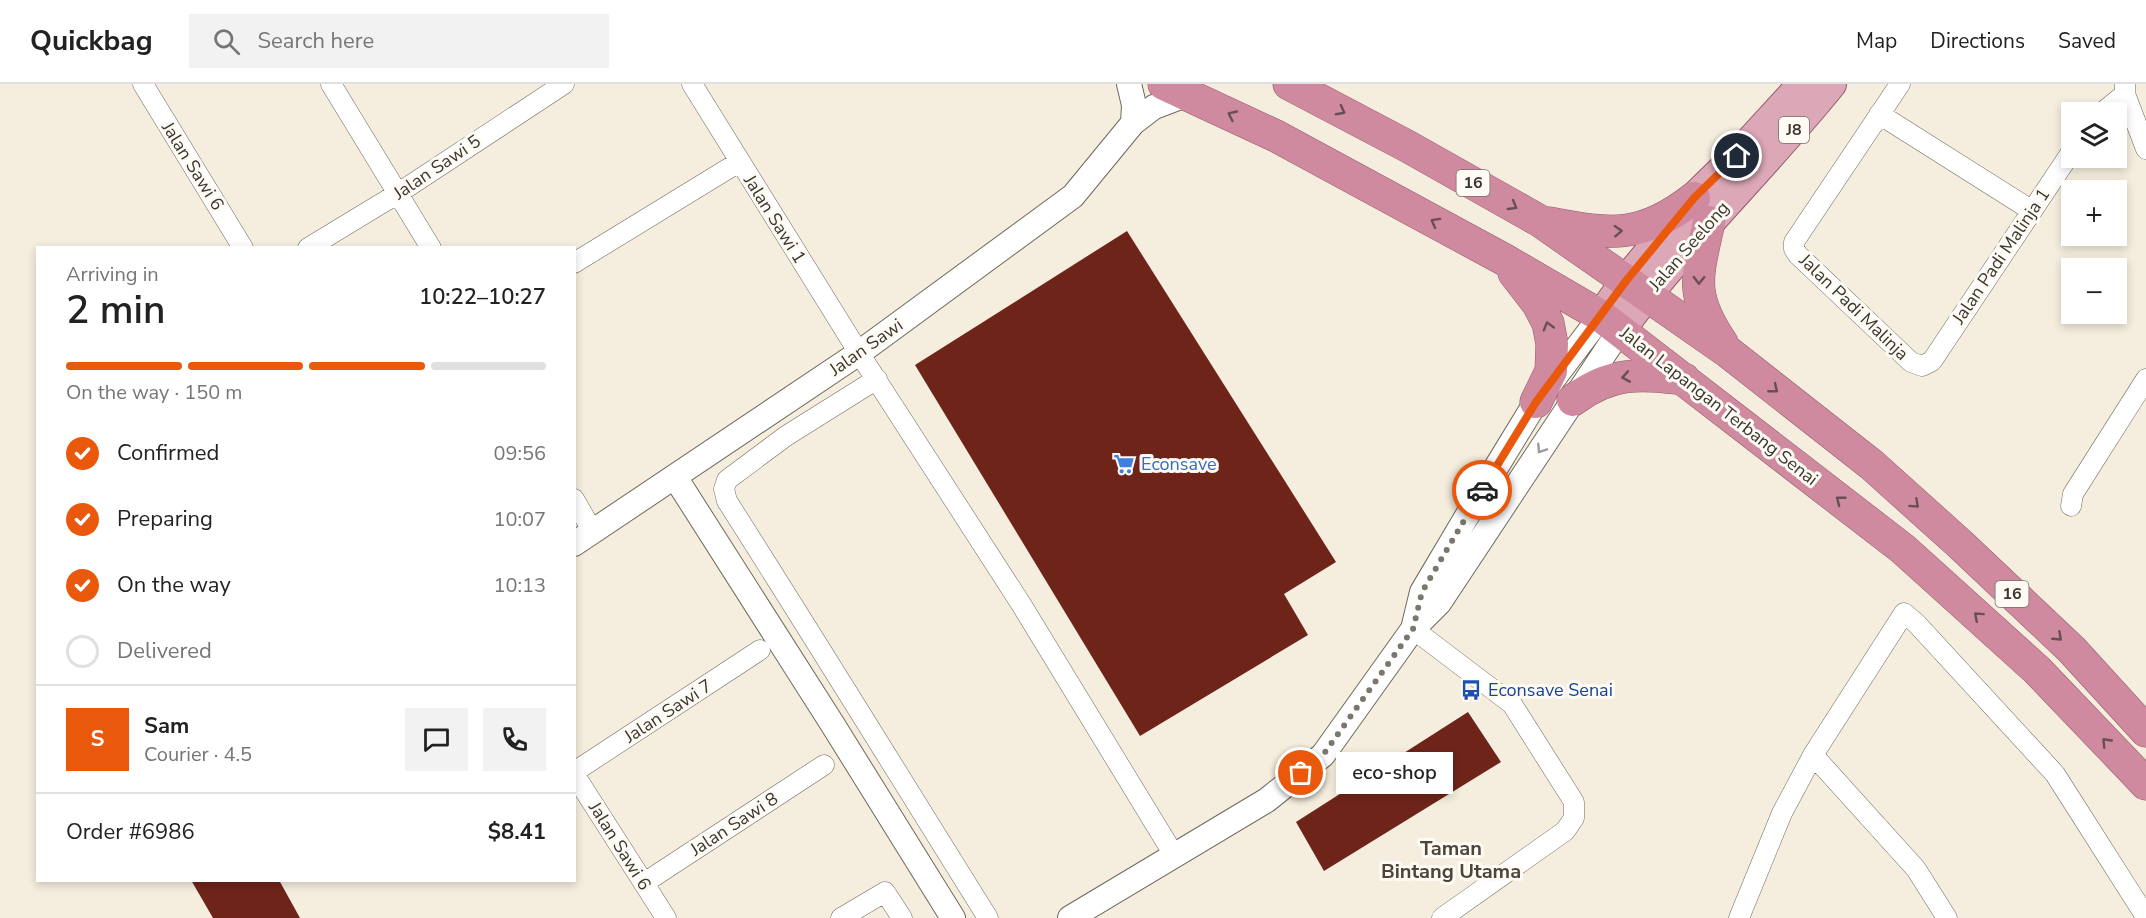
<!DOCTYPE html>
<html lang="en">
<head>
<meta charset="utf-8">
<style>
	:root { --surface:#fff; --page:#f2f2f2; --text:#222; --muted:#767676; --line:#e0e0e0; --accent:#ea580c }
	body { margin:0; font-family:"Nunito Sans",sans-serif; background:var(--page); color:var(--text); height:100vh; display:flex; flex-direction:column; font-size:22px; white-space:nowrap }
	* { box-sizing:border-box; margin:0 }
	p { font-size:20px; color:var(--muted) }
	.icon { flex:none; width:33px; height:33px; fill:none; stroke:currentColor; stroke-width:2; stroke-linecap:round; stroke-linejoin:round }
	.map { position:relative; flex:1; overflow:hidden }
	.panel { position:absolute; left:36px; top:162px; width:540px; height:636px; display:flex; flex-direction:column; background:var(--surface); border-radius:0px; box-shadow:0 3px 9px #0003 }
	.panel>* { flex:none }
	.controls { position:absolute; left:2061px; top:18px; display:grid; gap:12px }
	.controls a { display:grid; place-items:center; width:66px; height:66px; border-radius:0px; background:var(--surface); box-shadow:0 3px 9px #0003; font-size:30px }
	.pin { position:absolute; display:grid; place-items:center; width:51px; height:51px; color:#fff; margin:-26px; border:3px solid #fff; border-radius:50%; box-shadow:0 2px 6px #0007 }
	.courier { position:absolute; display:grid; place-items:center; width:60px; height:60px; margin:-30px; border:4px solid #ea580c; border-radius:50%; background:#fff; color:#222; box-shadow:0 2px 8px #0007 }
	.bubble { position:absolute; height:42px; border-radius:0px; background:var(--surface); box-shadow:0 3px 9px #0003; font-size:20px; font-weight:600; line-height:42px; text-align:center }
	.overview em { font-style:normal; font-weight:600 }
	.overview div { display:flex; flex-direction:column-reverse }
	.overview { display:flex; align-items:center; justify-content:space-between; height:102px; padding:0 30px }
	h1 { font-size:39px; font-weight:600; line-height:45px }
	.bar { display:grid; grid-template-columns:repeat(4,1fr); gap:9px 6px; align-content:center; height:72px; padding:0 30px }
	.bar i { height:8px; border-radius:4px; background:var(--line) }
	.bar .current { background:var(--accent) }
	.bar p { grid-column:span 4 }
	.line { display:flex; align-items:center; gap:15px; padding:0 30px; border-top:2px solid var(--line) }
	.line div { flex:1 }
	.round { display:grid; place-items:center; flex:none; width:63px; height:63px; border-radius:0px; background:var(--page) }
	ol { padding:0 30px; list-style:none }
	li { display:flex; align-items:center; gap:18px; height:66px }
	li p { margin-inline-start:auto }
	li .icon { padding:6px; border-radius:50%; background:var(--accent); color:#fff; stroke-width:4 }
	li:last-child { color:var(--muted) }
	li i { width:33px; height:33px; border:3px solid var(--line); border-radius:50% }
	header { display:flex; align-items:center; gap:36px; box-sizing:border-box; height:84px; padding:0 30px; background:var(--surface); border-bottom:2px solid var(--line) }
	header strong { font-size:28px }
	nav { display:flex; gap:33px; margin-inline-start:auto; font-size:21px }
	.search { width:420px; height:54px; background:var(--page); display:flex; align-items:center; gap:15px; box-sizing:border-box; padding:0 21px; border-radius:0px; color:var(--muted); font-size:22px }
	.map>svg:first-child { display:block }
	.building { fill:#6e2419 }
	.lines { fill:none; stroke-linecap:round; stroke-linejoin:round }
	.minor-casing { stroke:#6f695c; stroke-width:21 }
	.tertiary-casing { stroke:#6f695c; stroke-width:26 }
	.primary-casing { stroke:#945a69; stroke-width:32 }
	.trunk-casing { stroke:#945a69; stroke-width:33 }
	.minor { stroke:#fff; stroke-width:20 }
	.tertiary { stroke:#fff; stroke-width:24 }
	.primary { stroke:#dca7b7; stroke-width:30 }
	.trunk { stroke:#d08a9f; stroke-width:32 }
	.oneway { stroke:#675052 }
	.oneway2 { stroke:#9c9b98 }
	.done { stroke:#7b776e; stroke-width:6; stroke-dasharray:0 10.8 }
	.route { stroke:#ea580c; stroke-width:8 }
	.labels { text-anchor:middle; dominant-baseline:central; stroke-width:6; stroke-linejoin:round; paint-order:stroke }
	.shield { fill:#fefbf5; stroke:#75726c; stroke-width:1.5 }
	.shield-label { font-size:16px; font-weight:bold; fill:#3a3731 }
	.street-label { font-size:18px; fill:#3a3731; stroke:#fefbf5 }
	.shop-label { font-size:18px; fill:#366cbe; stroke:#fefbf5; text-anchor:start }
	.transit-label { font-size:18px; fill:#164399; stroke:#fefbf5; text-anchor:start }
	.neighbourhood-label { font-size:20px; font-weight:bold; fill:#4c463a; stroke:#fefbf5 }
</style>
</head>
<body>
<header>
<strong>Quickbag</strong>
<div class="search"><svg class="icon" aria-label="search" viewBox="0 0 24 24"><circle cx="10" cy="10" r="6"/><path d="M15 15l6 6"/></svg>Search here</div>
<nav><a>Map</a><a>Directions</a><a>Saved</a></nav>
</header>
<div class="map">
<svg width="2146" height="834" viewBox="0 0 2146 834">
	<rect width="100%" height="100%" fill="#f5eede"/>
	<path class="building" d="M 1127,147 L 1336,478 L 1284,510 L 1308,551 L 1140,652 L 915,281 Z
		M 1468,628 L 1501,678 L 1324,787 L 1296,738 Z
		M 191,796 L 279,796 L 300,834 L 213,834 Z"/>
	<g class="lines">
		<g class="minor-casing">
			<path id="minor" d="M 143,0 L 243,164
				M 331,0 L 431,164
				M 692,0 L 859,269 L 1021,520 L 1174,771
				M 1900,0 L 1794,158 L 1794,165 L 1798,171 L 1911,278 L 1922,282 L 1932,277 L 2072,67
				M 2125,0 L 2125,10 L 2146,65
				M 2103,28 L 2125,10
				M 1879,30 L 2031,126
				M 308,164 L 397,110 L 564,0
				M 574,179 L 739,78
				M 877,295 L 786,352 L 727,396 L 724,405 L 727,417 C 815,555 901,695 988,834
				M 574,415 L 593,448
				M 2071,422 L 2073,410 L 2146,295
				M 1413,545 L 1512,620 L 1574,718 L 1574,734 L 1565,747 L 1442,834
				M 1813,671 L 1916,785 L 1947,834
				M 574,688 L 760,566
				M 574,690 L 666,834
				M 644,799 L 824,681
				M 841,834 L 885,808 L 902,834
				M 1739,834 L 1782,729 L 1813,671 L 1904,529 L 1916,539 L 2055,690 L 2146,833"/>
		</g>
		<g class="tertiary-casing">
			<path id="tertiary" d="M 1129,0 L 1134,21 L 1133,39
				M 675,393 L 833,641 L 953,834
				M 574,460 L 859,269 L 1073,112 L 1133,39 L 1154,23 L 1188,10
				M 1413,545 L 1422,508 L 1489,395 L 1536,318 L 1601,232
				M 1070,834 L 1267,716 L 1323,671 L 1413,545 L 1439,519 L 1620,246"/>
		</g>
		<g class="primary-casing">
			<path id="primary" d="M 1601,232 L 1626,197 L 1694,114 L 1737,72 L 1803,0
				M 1620,246 C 1684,159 1763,84 1831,0"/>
		</g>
		<g class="trunk-casing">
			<path id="trunk" d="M 1164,0 L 1276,52 L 1505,176 L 1601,232 L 1903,465 L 2037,586 L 2146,700
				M 1289,0 L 1407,62 L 1540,137 L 1728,268 L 1872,381 L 1961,461 L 2072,566 L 2146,647
				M 1709,138 C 1697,193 1689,210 1722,259
				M 1549,139 C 1611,151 1642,155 1694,114
				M 1514,189 L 1538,220 L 1548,239 L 1552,260 L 1551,287 L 1536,318
				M 1573,316 C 1612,287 1639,290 1684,295"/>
		</g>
		<use href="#minor" class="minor"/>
		<use href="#tertiary" class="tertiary"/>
		<use href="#primary" class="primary"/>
		<use href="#trunk" class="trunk"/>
	</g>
	<defs><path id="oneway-chevron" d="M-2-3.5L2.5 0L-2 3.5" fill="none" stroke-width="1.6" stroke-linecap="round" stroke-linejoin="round" transform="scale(1.5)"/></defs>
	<g class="oneway">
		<use href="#oneway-chevron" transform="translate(1341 27) rotate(28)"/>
		<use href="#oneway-chevron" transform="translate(1232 31) rotate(-155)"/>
		<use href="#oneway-chevron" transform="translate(1513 122) rotate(30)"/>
		<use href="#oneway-chevron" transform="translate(1435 138) rotate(-151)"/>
		<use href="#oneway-chevron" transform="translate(1618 147) rotate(-3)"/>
		<use href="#oneway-chevron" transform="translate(1699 196) rotate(91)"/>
		<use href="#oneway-chevron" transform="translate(1548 242) rotate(-106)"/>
		<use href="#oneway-chevron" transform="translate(1626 293) rotate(170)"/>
		<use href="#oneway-chevron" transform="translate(1774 305) rotate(39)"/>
		<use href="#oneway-chevron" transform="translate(1840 416) rotate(-142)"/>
		<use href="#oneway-chevron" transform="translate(1915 420) rotate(42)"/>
		<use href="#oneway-chevron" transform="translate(1978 532) rotate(-138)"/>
		<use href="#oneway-chevron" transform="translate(2058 553) rotate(43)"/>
		<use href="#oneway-chevron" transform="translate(2106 658) rotate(-134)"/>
	</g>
	<use class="oneway2" href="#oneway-chevron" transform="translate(1541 365) rotate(123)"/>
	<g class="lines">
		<path class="done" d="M 1301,689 L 1323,671 L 1413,545 L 1422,508 L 1482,406"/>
		<path class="route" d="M 1482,406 L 1536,318 L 1626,197 L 1694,114 L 1737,72"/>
	</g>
	<defs>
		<g id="supermarket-bare" transform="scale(1.62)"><path d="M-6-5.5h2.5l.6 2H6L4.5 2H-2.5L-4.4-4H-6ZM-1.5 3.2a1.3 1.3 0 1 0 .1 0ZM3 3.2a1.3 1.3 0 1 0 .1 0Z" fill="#3f7fe0" stroke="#fefbf5" stroke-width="2.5" paint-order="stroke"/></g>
		<g id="bus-bare" transform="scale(1.62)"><path d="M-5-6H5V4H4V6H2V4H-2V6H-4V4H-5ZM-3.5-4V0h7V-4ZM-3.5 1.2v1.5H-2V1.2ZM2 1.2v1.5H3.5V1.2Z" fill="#1a4fb4" stroke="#fefbf5" stroke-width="2.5" paint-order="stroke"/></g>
	</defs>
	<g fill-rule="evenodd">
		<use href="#supermarket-bare" x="1124" y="380"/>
		<use href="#bus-bare" x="1471" y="606"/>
	</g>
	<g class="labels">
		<g class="shield">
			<rect x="1779" y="33" width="30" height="26" rx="4.5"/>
			<rect x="1456.5" y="86" width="33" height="26" rx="4.5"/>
			<rect x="1995.5" y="497" width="33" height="26" rx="4.5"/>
		</g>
		<g class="shield-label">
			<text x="1794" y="46">J8</text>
			<text x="1473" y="99">16</text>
			<text x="2012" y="510">16</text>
		</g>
		<g class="street-label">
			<text transform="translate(193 82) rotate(58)">Jalan Sawi 6</text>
			<text transform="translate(437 83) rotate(-34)">Jalan Sawi 5</text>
			<text transform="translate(775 135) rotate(58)">Jalan Sawi 1</text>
			<text transform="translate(1689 162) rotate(-49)">Jalan Seelong</text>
			<text transform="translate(2001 172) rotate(-56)">Jalan Padi Malinja 1</text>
			<text transform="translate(1854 223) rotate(44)">Jalan Padi Malinja</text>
			<text transform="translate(866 263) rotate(-35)">Jalan Sawi</text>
			<text transform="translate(1719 322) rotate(38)">Jalan Lapangan Terbang Senai</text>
			<text transform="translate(668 627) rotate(-33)">Jalan Sawi 7</text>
			<text transform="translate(734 740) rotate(-33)">Jalan Sawi 8</text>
			<text transform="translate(620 762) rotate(58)">Jalan Sawi 6</text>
		</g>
		<g class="shop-label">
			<text x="1141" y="380">Econsave</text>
		</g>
		<g class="transit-label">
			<text x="1488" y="606">Econsave Senai</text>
		</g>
		<g class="neighbourhood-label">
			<text x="1451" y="764">Taman<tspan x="1451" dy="23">Bintang Utama</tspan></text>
		</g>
	</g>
</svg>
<div class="controls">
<a><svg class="icon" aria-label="layers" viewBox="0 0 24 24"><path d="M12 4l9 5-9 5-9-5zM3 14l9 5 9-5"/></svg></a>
<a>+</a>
<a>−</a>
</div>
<div class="pin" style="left:1301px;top:689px;background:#ea580c"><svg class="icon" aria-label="bag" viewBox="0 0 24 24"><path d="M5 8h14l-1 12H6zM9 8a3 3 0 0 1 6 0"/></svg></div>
<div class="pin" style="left:1737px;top:72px;background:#1f2937"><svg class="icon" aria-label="home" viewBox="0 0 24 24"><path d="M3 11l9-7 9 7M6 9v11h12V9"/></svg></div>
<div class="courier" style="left:1482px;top:406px"><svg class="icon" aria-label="car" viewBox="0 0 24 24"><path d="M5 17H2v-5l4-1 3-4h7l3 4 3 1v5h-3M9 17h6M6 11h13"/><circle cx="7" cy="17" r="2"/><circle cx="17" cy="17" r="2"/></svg></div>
<div class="bubble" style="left:1336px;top:668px;width:117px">eco-shop</div>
<section class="panel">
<div class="overview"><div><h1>2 min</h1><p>Arriving in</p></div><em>10:22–10:27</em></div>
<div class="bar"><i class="current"></i><i class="current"></i><i class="current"></i><i></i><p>On the way · 150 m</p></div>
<ol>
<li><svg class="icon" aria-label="check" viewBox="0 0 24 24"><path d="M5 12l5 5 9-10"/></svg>Confirmed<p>09:56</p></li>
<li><svg class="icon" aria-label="check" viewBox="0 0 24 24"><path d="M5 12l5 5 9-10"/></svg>Preparing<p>10:07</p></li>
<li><svg class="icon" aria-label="check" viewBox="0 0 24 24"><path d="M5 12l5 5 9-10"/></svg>On the way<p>10:13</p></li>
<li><i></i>Delivered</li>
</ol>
<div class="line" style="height:108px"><b class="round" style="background:var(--accent);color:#fff">S</b><div><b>Sam</b><p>Courier · 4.5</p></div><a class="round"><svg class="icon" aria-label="chat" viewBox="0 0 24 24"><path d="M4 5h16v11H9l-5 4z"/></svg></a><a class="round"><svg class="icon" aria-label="phone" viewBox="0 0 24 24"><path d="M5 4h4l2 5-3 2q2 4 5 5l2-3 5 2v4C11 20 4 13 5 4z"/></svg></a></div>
<div class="line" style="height:78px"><div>Order #6986</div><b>$8.41</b></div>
</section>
</div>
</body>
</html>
